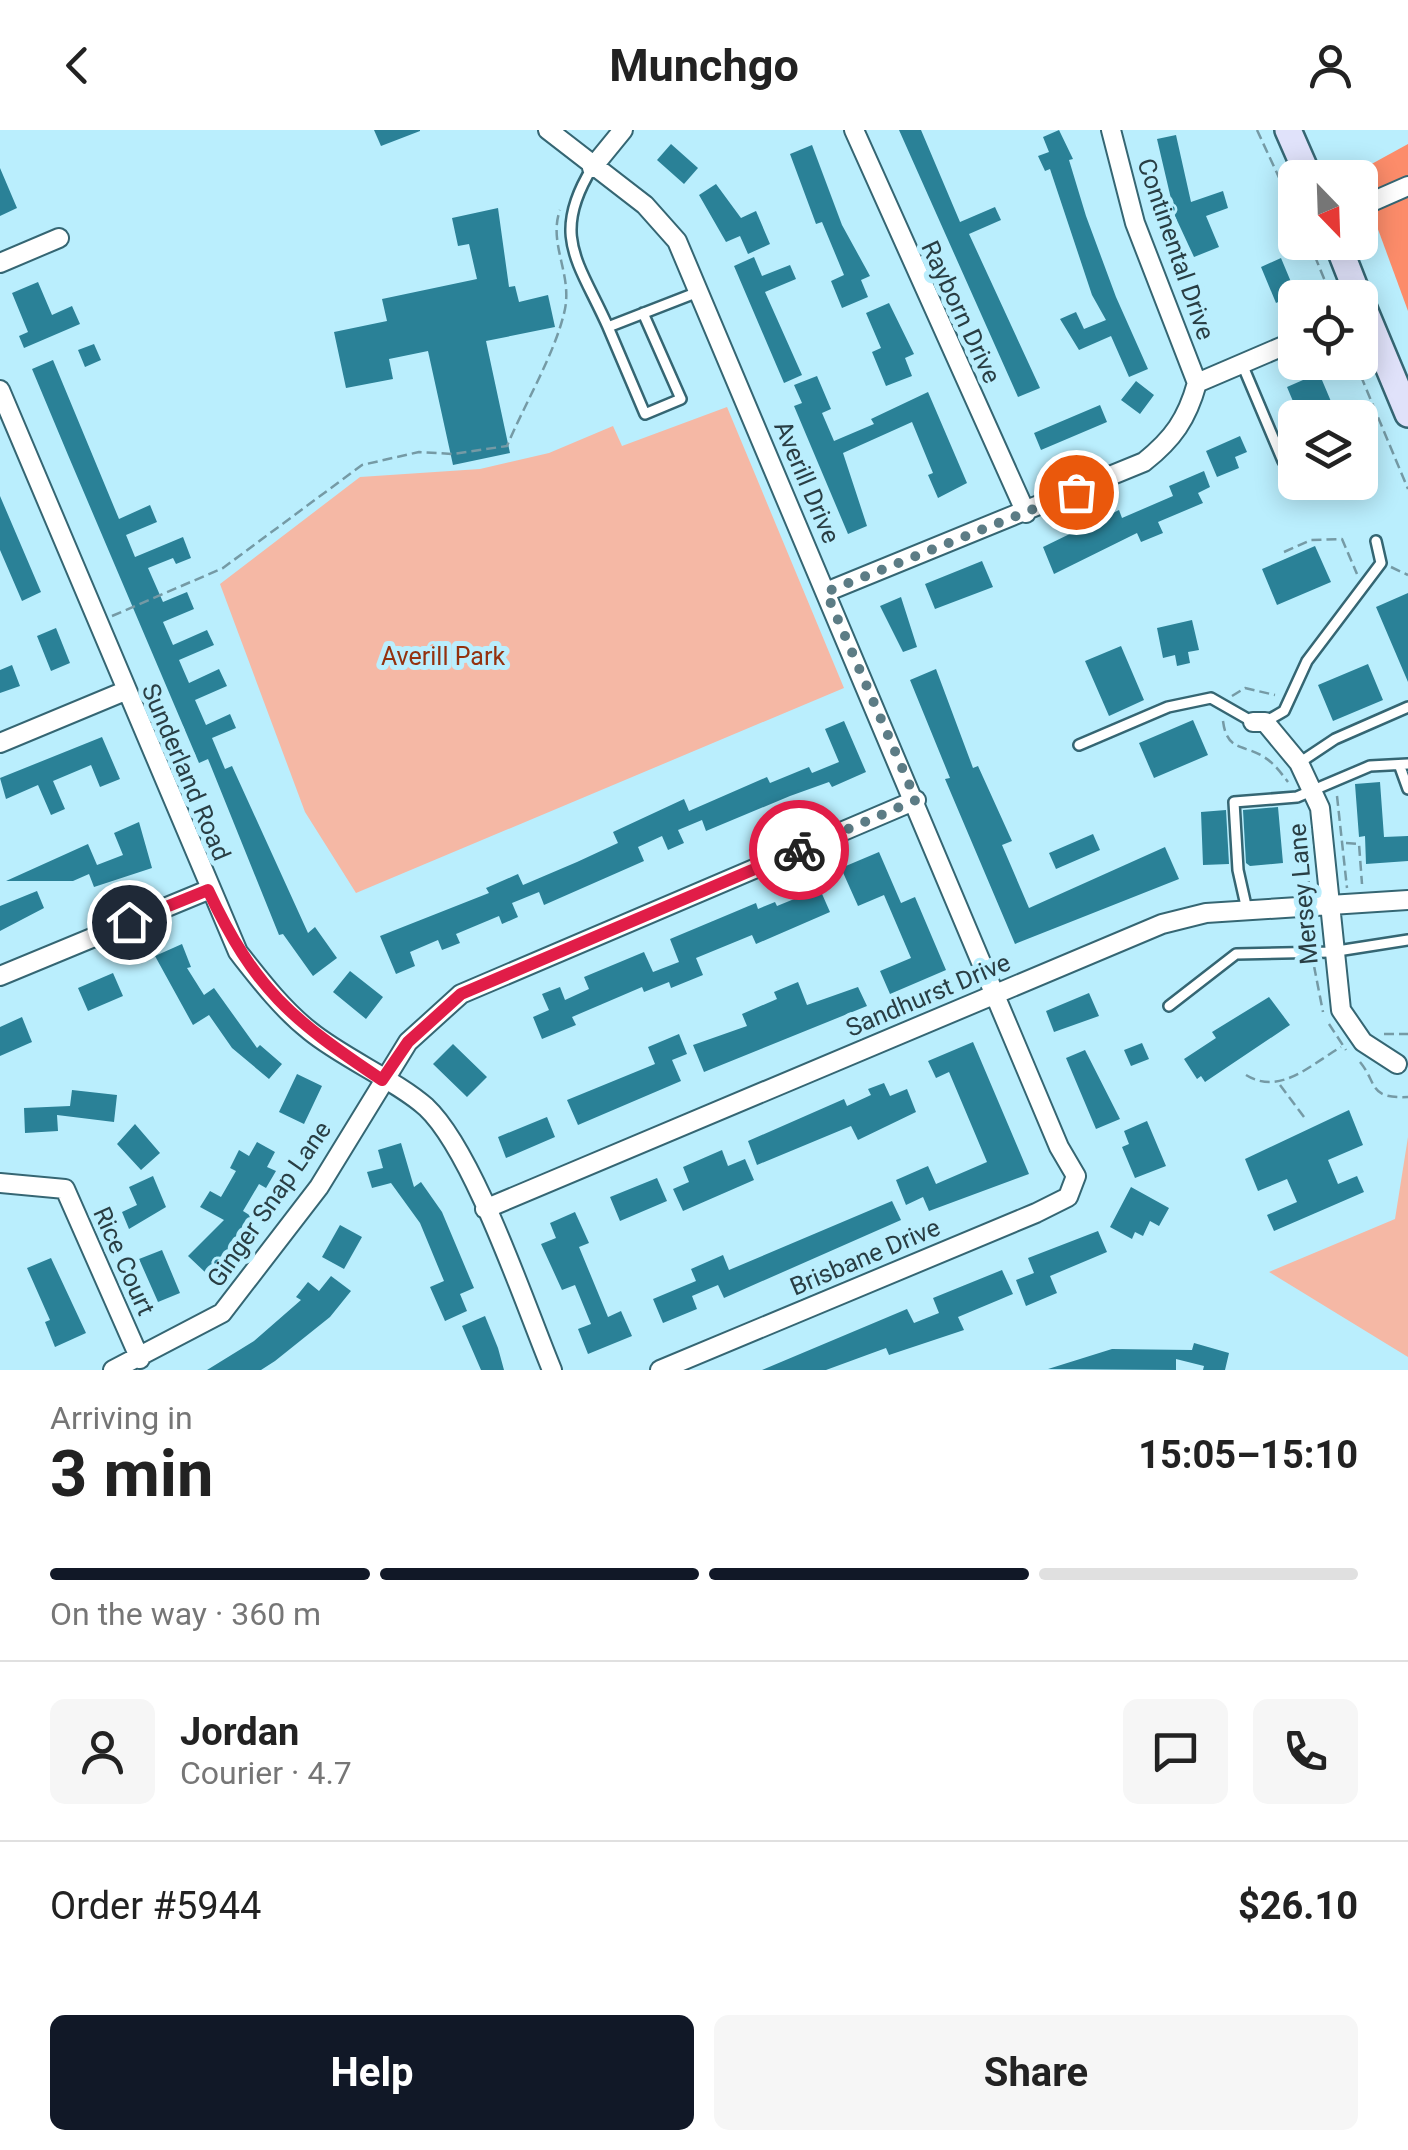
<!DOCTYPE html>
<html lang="en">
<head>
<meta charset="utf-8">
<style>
	:root { --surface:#fff; --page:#f6f6f6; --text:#222; --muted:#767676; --line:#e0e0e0; --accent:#111827 }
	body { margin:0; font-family:Roboto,sans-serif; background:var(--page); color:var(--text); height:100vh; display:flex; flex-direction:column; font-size:38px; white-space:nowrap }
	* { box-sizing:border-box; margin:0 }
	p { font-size:32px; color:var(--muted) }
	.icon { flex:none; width:55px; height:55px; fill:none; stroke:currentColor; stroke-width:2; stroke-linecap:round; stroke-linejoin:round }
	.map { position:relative; height:1240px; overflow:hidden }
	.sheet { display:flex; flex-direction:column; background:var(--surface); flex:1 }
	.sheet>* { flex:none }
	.needle { width:65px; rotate:157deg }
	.controls { position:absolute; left:1278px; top:30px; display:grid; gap:20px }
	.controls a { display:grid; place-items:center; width:100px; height:100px; border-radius:15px; background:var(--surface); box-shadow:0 5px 25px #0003; font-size:50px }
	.pin { position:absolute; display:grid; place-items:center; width:85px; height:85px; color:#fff; margin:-42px; border:5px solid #fff; border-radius:50%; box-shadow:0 2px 10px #0007 }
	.courier { position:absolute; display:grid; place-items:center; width:100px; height:100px; margin:-50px; border:8px solid #e11d48; border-radius:50%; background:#fff; color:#222; box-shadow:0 2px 12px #0007 }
	.headline em { font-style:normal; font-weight:700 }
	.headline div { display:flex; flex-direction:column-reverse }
	.headline { display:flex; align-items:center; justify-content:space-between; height:170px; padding:0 50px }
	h1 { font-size:65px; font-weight:700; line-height:75px }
	.bar { display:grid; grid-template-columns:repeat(4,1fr); gap:15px 10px; align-content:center; height:120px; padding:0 50px }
	.bar i { height:12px; border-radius:8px; background:var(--line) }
	.bar .active { background:var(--accent) }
	.bar p { grid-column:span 4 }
	.line { display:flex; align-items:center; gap:25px; padding:0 50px; border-top:2px solid var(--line) }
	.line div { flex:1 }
	.round { display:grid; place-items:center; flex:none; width:105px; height:105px; border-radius:15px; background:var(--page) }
	.action { display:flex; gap:20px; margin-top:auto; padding:20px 50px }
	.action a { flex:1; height:115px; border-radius:15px; background:var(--accent); color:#fff; font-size:40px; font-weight:700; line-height:115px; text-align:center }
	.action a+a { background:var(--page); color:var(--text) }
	header { display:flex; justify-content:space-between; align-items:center; height:130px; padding:0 50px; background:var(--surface); font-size:45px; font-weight:700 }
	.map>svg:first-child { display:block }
	.green { fill:#f5b8a5 }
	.forest { fill:#fc8c6a }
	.building { fill:#2a8197 }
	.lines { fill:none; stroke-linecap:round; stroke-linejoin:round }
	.service-casing { stroke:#356673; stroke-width:14 }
	.minor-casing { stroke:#356673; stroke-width:22 }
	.secondary-casing { stroke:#356673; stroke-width:30 }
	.path { stroke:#759aa5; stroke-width:2.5; stroke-dasharray:10 5; stroke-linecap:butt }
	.service { stroke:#fff; stroke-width:9 }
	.minor { stroke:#fff; stroke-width:18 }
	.secondary { stroke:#e0e2fa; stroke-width:25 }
	.done { stroke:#5c7c85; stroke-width:10; stroke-dasharray:0 18 }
	.route { stroke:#e11d48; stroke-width:12 }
	.labels { text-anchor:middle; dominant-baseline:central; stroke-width:10; stroke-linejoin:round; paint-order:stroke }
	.street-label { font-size:25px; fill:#293e44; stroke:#baeefd }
	.park-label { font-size:25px; fill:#94310e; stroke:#baeefd }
</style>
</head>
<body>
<header><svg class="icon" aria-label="back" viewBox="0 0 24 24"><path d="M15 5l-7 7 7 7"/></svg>Munchgo<svg class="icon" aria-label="person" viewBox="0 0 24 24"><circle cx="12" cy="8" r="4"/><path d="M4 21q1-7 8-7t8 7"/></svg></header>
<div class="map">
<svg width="1408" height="1240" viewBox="0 0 1408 1240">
	<rect width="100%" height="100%" fill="#baeefd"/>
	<path class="green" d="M 727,277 L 844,558 L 356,763 L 305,682 L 220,454 L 360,347 L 480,339 L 549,323 L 613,296 L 622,316 Z
		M 1408,1007 L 1408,1227 L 1269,1142 L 1395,1089 Z"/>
	<path class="forest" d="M 1408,14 L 1408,181 L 1357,42 Z"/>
	<path class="building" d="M 374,0 L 420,0 L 420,1 L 381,16 Z
		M 899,0 L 921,0 L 960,92 L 995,77 L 1001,90 L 969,104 L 1040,258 L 1018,267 Z
		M 1059,0 L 1073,29 L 1069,30 L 1086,86 L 1116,167 L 1148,239 L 1129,247 L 1111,206 L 1079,220 L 1060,189 L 1076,182 L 1084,199 L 1106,190 L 1092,165 L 1050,39 L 1045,41 L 1038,26 L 1049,22 L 1043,7 Z
		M 1176,5 L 1191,72 L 1223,61 L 1228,78 L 1206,86 L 1219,117 L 1194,127 L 1175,86 L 1157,9 Z
		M 671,14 L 698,38 L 684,54 L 657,30 Z
		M 812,15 L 842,95 L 870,146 L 861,150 L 868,167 L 842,178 L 831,151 L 844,145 L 822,92 L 816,94 L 790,24 Z
		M 0,38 L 17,78 L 0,86 Z
		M 716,54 L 741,88 L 756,81 L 770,114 L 748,124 L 740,106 L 726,112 L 699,65 Z
		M 498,78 L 509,157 L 515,156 L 519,172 L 548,165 L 555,197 L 486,211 L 510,323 L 453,335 L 428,221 L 389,229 L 393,249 L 346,258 L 334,202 L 387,191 L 382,169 L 477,149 L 469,114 L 458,116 L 452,88 Z
		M 754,127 L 762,146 L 790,135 L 796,149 L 765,162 L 802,245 L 784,253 L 734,136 Z
		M 1281,128 L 1296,164 L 1276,173 L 1261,137 Z
		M 38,152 L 52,185 L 72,176 L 80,194 L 24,218 L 19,206 L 28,202 L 12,163 Z
		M 889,173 L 914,224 L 905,228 L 912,246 L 886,256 L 872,222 L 881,218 L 866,183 Z
		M 94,214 L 101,230 L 85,237 L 78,220 Z
		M 53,230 L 119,389 L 150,375 L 157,392 L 126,405 L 135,427 L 183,407 L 191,428 L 176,434 L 173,428 L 148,438 L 163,472 L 187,462 L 194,479 L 163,492 L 173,515 L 207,500 L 214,515 L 179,530 L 189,553 L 219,539 L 227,556 L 195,570 L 206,595 L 230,584 L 236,598 L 212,608 L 225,639 L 232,636 L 308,803 L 315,797 L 337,828 L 313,846 L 283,804 L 279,805 L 208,629 L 199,633 L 68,325 L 32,239 Z
		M 1319,243 L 1338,288 L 1300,288 L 1287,257 Z
		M 817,246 L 831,279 L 822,283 L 834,311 L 874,294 L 871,289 L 928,262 L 967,353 L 938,368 L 928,345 L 933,343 L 912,292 L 843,323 L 867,396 L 848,404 L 794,276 L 802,273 L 794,255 Z
		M 1136,251 L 1154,265 L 1140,284 L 1121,270 Z
		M 1100,275 L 1107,292 L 1041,320 L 1034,303 Z
		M 1240,306 L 1247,322 L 1235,327 L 1239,338 L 1217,347 L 1206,321 Z
		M 1204,341 L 1210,357 L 1198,363 L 1203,373 L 1158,392 L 1163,403 L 1141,412 L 1137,403 L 1054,444 L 1043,417 L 1119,380 L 1122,388 L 1173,366 L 1169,356 Z
		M 0,366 L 41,462 L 22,471 L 0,420 Z
		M 1315,416 L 1331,452 L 1277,475 L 1262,439 Z
		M 982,431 L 993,457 L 935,479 L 925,454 Z
		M 1408,463 L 1408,552 L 1376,477 Z
		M 901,467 L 917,517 L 903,522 L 880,476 Z
		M 1192,490 L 1199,520 L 1188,522 L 1190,533 L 1177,536 L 1175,525 L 1163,528 L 1157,498 Z
		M 56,498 L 70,533 L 51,541 L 37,506 Z
		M 1121,516 L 1144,570 L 1109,586 L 1085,531 Z
		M 1368,534 L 1383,570 L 1333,591 L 1318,555 Z
		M 12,535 L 20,556 L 0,563 L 0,540 Z
		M 936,539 L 973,638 L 978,636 L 1012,711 L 1002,715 L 1029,778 L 1165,717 L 1179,749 L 1015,814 L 945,649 L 950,648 L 910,550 Z
		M 1193,590 L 1208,625 L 1154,648 L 1139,613 Z
		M 844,591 L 866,642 L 832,657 L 829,652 L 790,666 L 706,701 L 702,690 L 678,700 L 684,713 L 668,720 L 662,706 L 638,717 L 644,731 L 544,775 L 539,762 L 512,773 L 518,787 L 502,794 L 499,786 L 456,804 L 460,813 L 442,820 L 438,810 L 410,822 L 415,836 L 396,844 L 380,806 L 489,763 L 486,758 L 518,744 L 523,755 L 577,732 L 618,713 L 613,702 L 684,669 L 689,681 L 767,647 L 770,653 L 809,637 L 812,643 L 839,632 L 825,599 Z
		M 102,607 L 120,649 L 100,657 L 91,635 L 53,651 L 65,679 L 51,685 L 38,655 L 6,669 L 0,648 Z
		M 1380,652 L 1384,707 L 1408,706 L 1408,731 L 1366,734 L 1365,706 L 1359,707 L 1355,654 Z
		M 1278,677 L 1283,733 L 1250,736 L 1246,733 L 1243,680 Z
		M 1226,680 L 1229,734 L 1203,735 L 1201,682 Z
		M 139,692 L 152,738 L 94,757 L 89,744 L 73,751 L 6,751 L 88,714 L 97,735 L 123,725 L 114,703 Z
		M 1093,704 L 1100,720 L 1056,739 L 1049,723 Z
		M 879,722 L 901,773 L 915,767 L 946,840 L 890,864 L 880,841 L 911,828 L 884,765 L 858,776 L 841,738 Z
		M 815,748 L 830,782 L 756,814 L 752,805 L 696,828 L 703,845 L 671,858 L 669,852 L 644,862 L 642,857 L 572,887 L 576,895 L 542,909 L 533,887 L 549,880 L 542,864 L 560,857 L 565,870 L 589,859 L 584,847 L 644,822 L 653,842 L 679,832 L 670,809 L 756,773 L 758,779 L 775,772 L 777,776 L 804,765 L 800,755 Z
		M 37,761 L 44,778 L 0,801 L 0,776 Z
		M 182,814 L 191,837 L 187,838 L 204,865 L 214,858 L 257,918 L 260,915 L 282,934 L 269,949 L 232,918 L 209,885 L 193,895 L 155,826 Z
		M 350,841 L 383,867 L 366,889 L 333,862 Z
		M 113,843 L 123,866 L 88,881 L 78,858 Z
		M 798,852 L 807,875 L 858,857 L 867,876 L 704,942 L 693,915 L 747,896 L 742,884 L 777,869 L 774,862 Z
		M 1089,863 L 1099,886 L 1054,902 L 1046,881 Z
		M 1269,867 L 1290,895 L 1205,952 L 1201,946 L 1197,949 L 1184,929 L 1216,908 L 1212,902 Z
		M 22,887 L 32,912 L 0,926 L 0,897 Z
		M 679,904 L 687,924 L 672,930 L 681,951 L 578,995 L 567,970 L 655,934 L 648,917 Z
		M 973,912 L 1029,1044 L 929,1081 L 923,1067 L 906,1075 L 896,1050 L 928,1036 L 936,1054 L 987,1032 L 949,942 L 936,948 L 928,931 Z
		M 1142,913 L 1149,929 L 1131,936 L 1124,920 Z
		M 453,914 L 487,947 L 467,967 L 433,934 Z
		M 1085,920 L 1120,989 L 1096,999 L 1066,928 Z
		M 297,944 L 322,956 L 304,994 L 279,982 Z
		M 884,953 L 890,966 L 907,959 L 916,982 L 858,1010 L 851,996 L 757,1035 L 748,1011 L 844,969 L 847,976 L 871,965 L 868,959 Z
		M 72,960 L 117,965 L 114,992 L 57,985 L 58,1001 L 25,1003 L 24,978 L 70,976 Z
		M 1349,980 L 1363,1015 L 1328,1030 L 1338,1054 L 1357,1046 L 1364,1062 L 1274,1101 L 1267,1085 L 1297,1072 L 1287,1049 L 1258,1061 L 1245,1029 Z
		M 547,987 L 555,1007 L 506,1028 L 498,1007 Z
		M 1147,991 L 1166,1036 L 1135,1048 L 1122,1017 L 1129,1014 L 1124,1001 Z
		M 135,994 L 160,1023 L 141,1040 L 117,1014 Z
		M 257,1012 L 275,1022 L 267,1037 L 276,1041 L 266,1058 L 259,1054 L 243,1081 L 251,1086 L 231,1119 L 207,1144 L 188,1126 L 224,1090 L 200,1077 L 210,1061 L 221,1067 L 236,1041 L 230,1038 L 239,1020 L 249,1026 Z
		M 401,1013 L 414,1057 L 421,1052 L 442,1082 L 474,1158 L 460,1164 L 467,1181 L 445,1191 L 430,1157 L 444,1151 L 420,1093 L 391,1053 L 372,1058 L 367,1042 L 383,1038 L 378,1020 Z
		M 722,1020 L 728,1036 L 745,1029 L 754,1050 L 683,1081 L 673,1059 L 689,1052 L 683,1037 Z
		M 153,1046 L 166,1077 L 129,1099 L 122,1082 L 137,1075 L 129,1057 Z
		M 657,1048 L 667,1071 L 620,1091 L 610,1067 Z
		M 1131,1057 L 1169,1078 L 1159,1096 L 1150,1091 L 1143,1106 L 1135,1102 L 1132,1109 L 1110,1097 Z
		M 892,1071 L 901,1090 L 724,1168 L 718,1155 L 692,1166 L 697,1179 L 663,1193 L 653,1169 L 696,1151 L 691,1139 L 723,1125 L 729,1140 Z
		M 575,1082 L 589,1113 L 579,1117 L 608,1187 L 621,1181 L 632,1206 L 588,1224 L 578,1199 L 591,1194 L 575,1155 L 562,1160 L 541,1114 L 556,1108 L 550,1093 Z
		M 340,1095 L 362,1107 L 344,1139 L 322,1127 Z
		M 1098,1101 L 1107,1122 L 1050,1146 L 1057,1163 L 1026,1176 L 1016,1150 L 1034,1143 L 1028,1128 Z
		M 162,1120 L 180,1163 L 158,1172 L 139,1129 Z
		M 51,1128 L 86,1203 L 55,1217 L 45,1192 L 50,1190 L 27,1138 Z
		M 1002,1140 L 1013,1164 L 958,1187 L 964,1200 L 889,1225 L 886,1218 L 826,1240 L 762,1240 L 907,1179 L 914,1193 L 939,1183 L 933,1168 Z
		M 331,1146 L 351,1161 L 330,1187 L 275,1231 L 261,1240 L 207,1240 L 254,1211 L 301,1170 L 296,1167 L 308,1152 L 319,1161 Z
		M 485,1186 L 498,1218 L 504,1240 L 481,1240 L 462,1196 Z
		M 1194,1213 L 1229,1223 L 1225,1240 L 1203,1240 L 1204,1236 L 1176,1229 L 1176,1240 L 1048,1239 L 1112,1219 L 1192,1220 Z"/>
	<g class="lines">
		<g class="service-casing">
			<path id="service" d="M 592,38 C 550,106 579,132 608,197 L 698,162
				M 608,197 L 645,284 L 681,269 L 643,183
				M 1242,234 L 1283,331 L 1295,338
				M 1265,592 L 1284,581 L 1307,531 L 1381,433 L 1376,411
				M 1079,615 L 1168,577 L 1211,568 L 1253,592
				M 1299,633 L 1335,609 L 1408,577
				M 1400,637 L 1408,659
				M 1247,780 L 1238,740 L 1234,672 L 1297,667 L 1370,636 L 1408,634
				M 1169,876 L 1236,824 L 1331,822 L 1408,810"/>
		</g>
		<g class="minor-casing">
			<path id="minor" d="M 548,0 L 645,75 L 677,111 L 1059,1017 L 1076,1046 L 1068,1067 L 1036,1083 L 660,1240
				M 854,0 L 1026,383
				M 1111,0 L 1135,93 L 1197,253
				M 592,38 L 623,0
				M 1360,77 L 1408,56
				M 0,133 L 59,108
				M 0,260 L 238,822 C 260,850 282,879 310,901 C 343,928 397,951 426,977 C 474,1022 525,1175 552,1240
				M 826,462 L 1144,332 C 1173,309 1187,289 1197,253 L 1295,211
				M 1253,592 L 1265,592 L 1299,633 L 1320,678 L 1341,880 L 1363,912 L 1397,934
				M 0,613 L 125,561
				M 0,846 L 208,760
				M 0,1053 L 65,1059 L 140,1229
				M 485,1079 L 1162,794 L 1206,783 L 1408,770
				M 113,1240 L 222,1183 L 319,1057 L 408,912 L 461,864 L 916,670"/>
		</g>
		<g class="secondary-casing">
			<path id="secondary" d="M 1288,0 L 1309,48
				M 1337,112 L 1359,168
				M 1360,169 L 1408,284"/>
		</g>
		<path class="path" d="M 1257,0 L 1295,82
			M 1309,112 L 1332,168
			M 1355,232 L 1408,359
			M 1284,422 L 1311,410 L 1342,409 L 1357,444
			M 1391,437 L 1408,445
			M 112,486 L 223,438 L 362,335 L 419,322 L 453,324 L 507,316 C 524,275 556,222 565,179 C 572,143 548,113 560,80
			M 1232,566 L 1245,558 L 1275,565
			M 1223,591 C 1227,622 1244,614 1264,627 C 1274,633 1281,643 1288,652
			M 1337,666 L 1347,758
			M 1346,713 L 1359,714 L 1362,754
			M 1308,736 L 1309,758
			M 1311,791 L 1312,808
			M 1314,836 L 1323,882
			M 1329,894 L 1346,920
			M 1384,904 L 1408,904
			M 1360,932 C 1378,954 1368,969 1408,967
			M 1246,945 C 1280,966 1310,935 1341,917
			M 1280,955 L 1304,987"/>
		<use href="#service" class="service"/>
		<use href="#minor" class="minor"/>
		<use href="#secondary" class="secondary"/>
	</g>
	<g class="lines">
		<path class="done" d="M 799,720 L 916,670 L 826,462 L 1076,362"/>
		<path class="route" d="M 129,792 L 208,760 C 255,860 291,889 382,950 L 408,912 L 461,864 L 799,720"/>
	</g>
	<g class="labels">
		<g class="street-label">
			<text transform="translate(1176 119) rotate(71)">Continental Drive</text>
			<text transform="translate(961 182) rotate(65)">Rayborn Drive</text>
			<text transform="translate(807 352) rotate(67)">Averill Drive</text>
			<text transform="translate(186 642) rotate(67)">Sunderland Road</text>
			<text transform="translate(1303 764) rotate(-95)">Mersey Lane</text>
			<text transform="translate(928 865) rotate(-23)">Sandhurst Drive</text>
			<text transform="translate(269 1074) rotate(-55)">Ginger Snap Lane</text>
			<text transform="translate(865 1127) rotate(-23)">Brisbane Drive</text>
			<text transform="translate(124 1131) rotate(66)">Rice Court</text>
		</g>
		<g class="park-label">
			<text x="443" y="526">Averill Park</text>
		</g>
	</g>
</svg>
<div class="controls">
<a><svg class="needle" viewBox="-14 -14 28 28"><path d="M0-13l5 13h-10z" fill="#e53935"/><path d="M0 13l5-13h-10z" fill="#767676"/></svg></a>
<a><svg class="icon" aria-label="locate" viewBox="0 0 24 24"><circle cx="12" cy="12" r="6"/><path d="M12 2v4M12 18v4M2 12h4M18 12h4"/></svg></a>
<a><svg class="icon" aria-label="layers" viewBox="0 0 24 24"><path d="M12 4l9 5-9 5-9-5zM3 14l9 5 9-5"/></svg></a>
</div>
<div class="pin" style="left:1076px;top:362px;background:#ea580c"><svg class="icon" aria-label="bag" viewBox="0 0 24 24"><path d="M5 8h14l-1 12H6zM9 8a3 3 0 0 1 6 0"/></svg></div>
<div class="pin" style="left:129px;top:792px;background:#1f2937"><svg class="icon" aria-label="home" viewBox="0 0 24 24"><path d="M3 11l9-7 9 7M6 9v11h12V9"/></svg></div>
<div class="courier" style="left:799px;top:720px"><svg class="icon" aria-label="bike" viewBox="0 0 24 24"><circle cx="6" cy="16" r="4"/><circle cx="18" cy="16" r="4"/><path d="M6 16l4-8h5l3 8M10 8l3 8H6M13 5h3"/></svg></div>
</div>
<section class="sheet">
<div class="headline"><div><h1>3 min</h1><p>Arriving in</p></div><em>15:05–15:10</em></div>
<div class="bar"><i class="active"></i><i class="active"></i><i class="active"></i><i></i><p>On the way · 360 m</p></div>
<div class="line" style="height:180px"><a class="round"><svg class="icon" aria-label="person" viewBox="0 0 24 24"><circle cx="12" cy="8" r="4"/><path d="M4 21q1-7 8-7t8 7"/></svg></a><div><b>Jordan</b><p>Courier · 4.7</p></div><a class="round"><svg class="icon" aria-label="chat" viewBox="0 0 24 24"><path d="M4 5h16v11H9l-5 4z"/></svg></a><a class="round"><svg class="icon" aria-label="phone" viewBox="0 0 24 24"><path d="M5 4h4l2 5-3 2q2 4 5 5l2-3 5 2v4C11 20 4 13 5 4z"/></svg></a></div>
<div class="line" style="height:130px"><div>Order #5944</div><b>$26.10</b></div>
<div class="action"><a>Help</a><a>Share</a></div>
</section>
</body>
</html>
